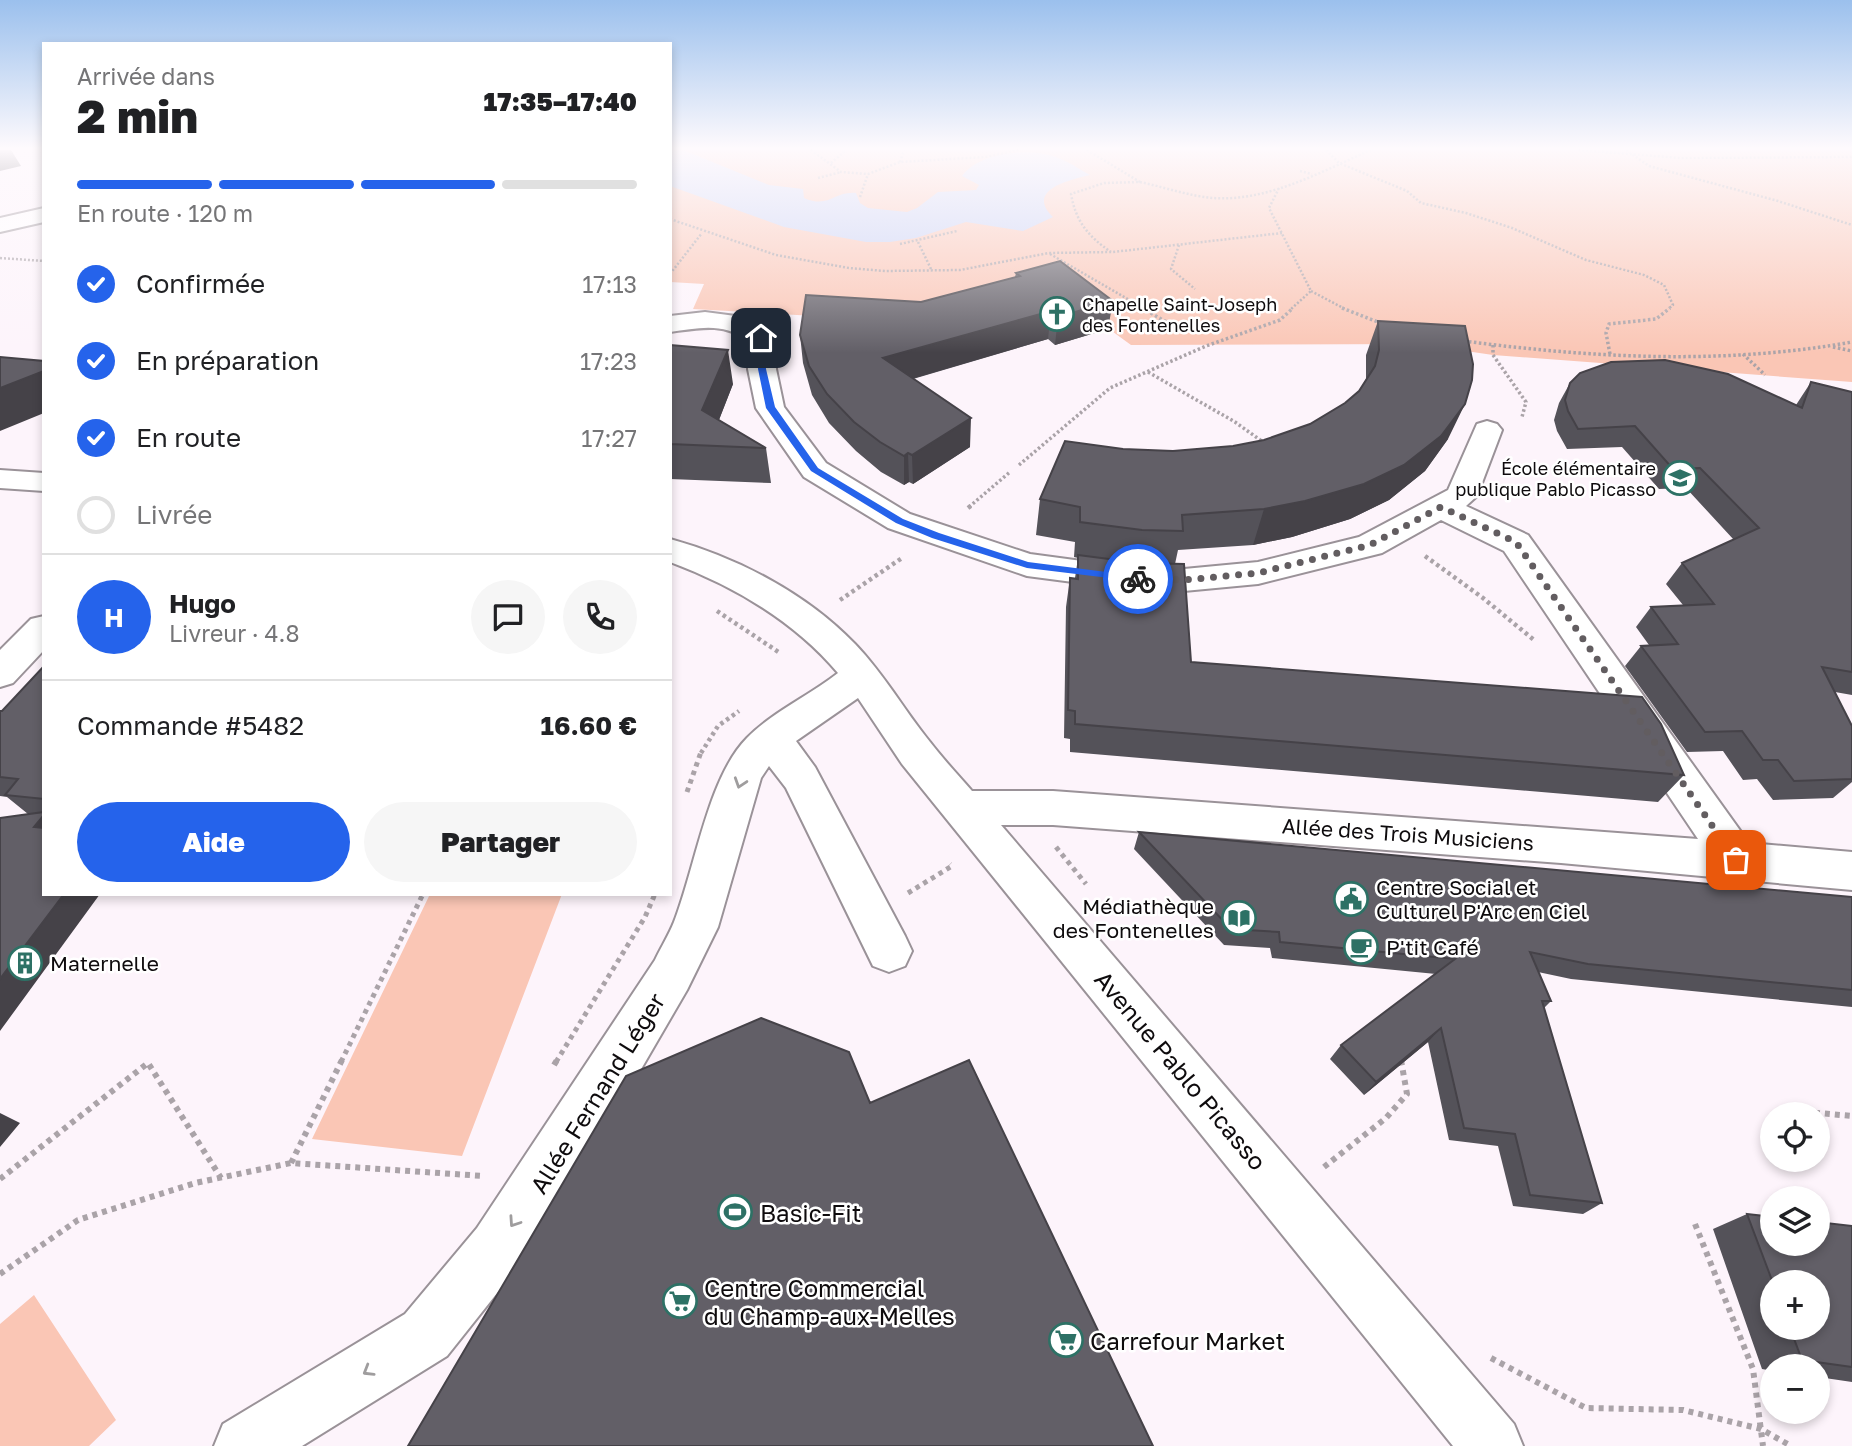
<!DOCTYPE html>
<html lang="fr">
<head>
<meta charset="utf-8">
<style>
	:root { --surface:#fff; --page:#f6f6f6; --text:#202124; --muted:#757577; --line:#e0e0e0; --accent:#2563eb }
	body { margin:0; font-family:"Golos Text",sans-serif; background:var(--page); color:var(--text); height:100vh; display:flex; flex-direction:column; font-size:26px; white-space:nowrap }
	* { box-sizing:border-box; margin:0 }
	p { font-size:23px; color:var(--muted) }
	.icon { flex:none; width:38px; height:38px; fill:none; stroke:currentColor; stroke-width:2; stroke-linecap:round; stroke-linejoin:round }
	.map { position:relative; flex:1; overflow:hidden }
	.side { position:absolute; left:42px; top:42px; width:630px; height:854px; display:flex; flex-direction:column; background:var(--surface); border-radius:0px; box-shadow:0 4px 10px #0003 }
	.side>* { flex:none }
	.tools { position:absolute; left:1760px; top:1102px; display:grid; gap:14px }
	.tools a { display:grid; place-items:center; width:70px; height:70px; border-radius:50%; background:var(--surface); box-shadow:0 4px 10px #0003; font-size:35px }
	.pin { position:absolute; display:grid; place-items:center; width:60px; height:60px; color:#fff; margin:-30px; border-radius:14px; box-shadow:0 4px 10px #0006 }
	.courier { position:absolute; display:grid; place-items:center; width:70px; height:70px; margin:-35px; border:5px solid #2563eb; border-radius:50%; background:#fff; color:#222; box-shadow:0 2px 9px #0007 }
	.overview em { font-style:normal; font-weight:800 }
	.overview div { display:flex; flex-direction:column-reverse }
	.overview { display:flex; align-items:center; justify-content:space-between; height:119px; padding:0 35px }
	h1 { font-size:46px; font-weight:800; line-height:52px }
	.bar { display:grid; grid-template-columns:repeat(4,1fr); gap:10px 7px; align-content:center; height:84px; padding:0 35px }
	.bar i { height:9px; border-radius:5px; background:var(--line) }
	.bar .current { background:var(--accent) }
	.bar p { grid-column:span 4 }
	.line { display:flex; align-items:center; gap:18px; padding:0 35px; border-top:2px solid var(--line) }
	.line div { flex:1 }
	.round { display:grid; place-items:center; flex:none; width:74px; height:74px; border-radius:37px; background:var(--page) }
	ol { padding:0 35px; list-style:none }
	li { display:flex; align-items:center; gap:21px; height:77px }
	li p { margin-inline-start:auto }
	li .icon { padding:7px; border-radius:50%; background:var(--accent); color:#fff; stroke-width:4 }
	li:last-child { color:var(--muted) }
	li i { width:38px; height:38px; border:4px solid var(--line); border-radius:50% }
	.action { display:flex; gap:14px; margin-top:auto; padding:14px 35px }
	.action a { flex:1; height:80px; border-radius:42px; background:var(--accent); color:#fff; font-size:28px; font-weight:800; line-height:80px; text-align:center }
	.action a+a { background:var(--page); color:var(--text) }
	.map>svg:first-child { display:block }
	.green { fill:#fac6b5 }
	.water { fill:#c8d2f4 }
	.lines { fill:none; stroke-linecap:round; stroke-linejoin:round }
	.minor-casing { stroke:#9a9298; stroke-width:4 }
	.path-far4 { stroke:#aaa3a8; stroke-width:2.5; stroke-dasharray:2 2; stroke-linecap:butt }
	.path-far3 { stroke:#aaa3a8; stroke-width:3.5; stroke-dasharray:2.5 2.5; stroke-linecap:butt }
	.path-far2 { stroke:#aaa3a8; stroke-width:4.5; stroke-dasharray:3.5 3.5; stroke-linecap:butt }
	.path-far1 { stroke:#aaa3a8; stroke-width:5; stroke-dasharray:4.5 4.5; stroke-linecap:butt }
	.path { stroke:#aaa3a8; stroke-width:6; stroke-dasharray:5 5; stroke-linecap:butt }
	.minor { fill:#fff; fill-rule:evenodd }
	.wall { fill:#545259; fill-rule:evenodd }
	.shaded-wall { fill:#454248 }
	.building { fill:#625f67; stroke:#454248; stroke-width:2 }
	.oneway { stroke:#9f9d9e }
	.route { fill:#2563eb }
	.done { stroke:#625d60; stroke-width:7; stroke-dasharray:0 12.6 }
	.labels { text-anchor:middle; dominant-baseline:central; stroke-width:5; stroke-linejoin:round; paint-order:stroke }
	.far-poi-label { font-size:18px; fill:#0e0b0d; stroke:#fff; text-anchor:start }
	.street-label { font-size:21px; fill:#0e0b0d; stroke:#fff }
	.poi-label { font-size:21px; fill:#0e0b0d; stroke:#fff; text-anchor:start }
	.near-street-label { font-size:24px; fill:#0e0b0d; stroke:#fff }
	.near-poi-label { font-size:24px; fill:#0e0b0d; stroke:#fff; text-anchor:start }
</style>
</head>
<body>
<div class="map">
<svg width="1852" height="1446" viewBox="0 0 1852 1446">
	<rect width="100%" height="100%" fill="#fdf4fb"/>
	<path class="green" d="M 670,150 L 1852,150 L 1852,382 L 1493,355 L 1418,344 L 1131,345 L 1036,276 L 884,320 L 693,309 L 704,284 L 670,282 Z
		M 430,894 L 562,894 L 462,1156 L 312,1139 Z
		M 34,1295 L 116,1420 L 89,1446 L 0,1446 L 0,1324 Z"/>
	<path class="water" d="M 670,150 L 683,150 L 769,185 L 803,189 L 804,198 C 829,209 834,191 856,193 L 860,203 L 868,208 L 907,212 L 917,208 L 938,192 L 976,190 L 979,185 L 962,176 C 978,154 1018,149 1044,154 C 1060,156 1076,167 1090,175 C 1069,180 1025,190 1053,217 L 1023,231 L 966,222 L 916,238 L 890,242 L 866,242 L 784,227 L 670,186 Z"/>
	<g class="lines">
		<g class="minor-casing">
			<path id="minor" d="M 44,208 L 44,222 L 0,232 L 0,218 Z
				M 705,312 L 751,318 L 770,332 L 774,338 L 776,369 L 784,407 L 826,463 L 910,514 L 1030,554 L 1134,568 L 1184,569 L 1258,562 L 1359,537 L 1448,490 L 1477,424 L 1487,421 L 1497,424 L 1502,430 L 1477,496 L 1466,506 L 1528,535 L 1749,843 L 1852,852 L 1852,890 L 1561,863 L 1053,825 L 1001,825 L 1514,1424 L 1523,1446 L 1453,1446 L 902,764 L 858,698 L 796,741 L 815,767 L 905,936 L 912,951 L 905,966 L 889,972 L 873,966 L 786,788 L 769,766 L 761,778 L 718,927 L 687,990 L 626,1095 L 517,1268 L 447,1356 L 302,1446 L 214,1446 L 223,1424 L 405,1314 L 477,1228 L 655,960 C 661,947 669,935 674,922 C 695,869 708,777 747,738 C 772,712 809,696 838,673 C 794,621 734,586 670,562 L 670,539 C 738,558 806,593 855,644 C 884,674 904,710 930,742 C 943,759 958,775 972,791 L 1053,791 L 1698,839 L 1504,551 L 1441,520 L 1382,553 L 1258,584 L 1184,591 L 1134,590 L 1027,576 L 888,528 L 804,477 L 756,408 L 748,369 L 748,341 C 724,322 699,328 670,332 L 670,316 Z
				M 0,470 L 44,473 L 44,491 L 0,488 Z
				M 44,616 L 44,650 L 13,683 L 0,687 L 0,650 L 31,619 Z"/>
		</g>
		<path class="path-far4" d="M 811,150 L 841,172 L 868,174 L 900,162 L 985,157 L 1019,150
			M 1087,150 L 1140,182 L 1104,183 L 1071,194 C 1076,222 1088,236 1111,252
			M 1326,150 L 1339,163 L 1407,191 L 1421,203 L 1466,213 L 1512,228 L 1586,260 L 1644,275 L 1664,285 L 1673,305 L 1668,309
			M 1578,150 L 1681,158 L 1852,157
			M 1626,150 L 1649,166 L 1778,201 L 1852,225
			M 900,162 L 904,150
			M 831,163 L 846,150
			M 1300,171 L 1312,174
			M 818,178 L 841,172
			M 1140,182 C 1164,187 1189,196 1213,198 C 1268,202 1322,171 1371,150
			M 1279,188 L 1269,208 L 1311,291 L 1291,309
			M 860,197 L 868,174
			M 670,219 L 776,255 L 849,268 L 885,271 L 960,270 L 1049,253 L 1113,252 L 1282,233
			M 918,242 L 932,271
			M 900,244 L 957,231
			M 1179,245 L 1171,269 L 1195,289
			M 1050,254 L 1145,309
			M 0,258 L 44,261
			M 670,274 L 702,233
			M 1311,291 L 1345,309"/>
		<path class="path-far3" d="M 1142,308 L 1184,332
			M 1342,308 L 1383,324
			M 1464,341 C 1592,358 1725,365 1852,342
			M 1493,345 L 1493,355 L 1526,402 L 1522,417
			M 1833,347 L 1852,351
			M 1610,354 L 1606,333 L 1609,324 L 1656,319 L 1670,308
			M 1743,354 L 1765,375
			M 1148,372 L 1235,422 L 1263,442
			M 1019,465 L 1110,388 L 1206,346 L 1280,320 L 1293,308
			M 969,507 L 1010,472"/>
		<path class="path-far2" d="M 968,508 L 972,505
			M 1425,556 L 1483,598 L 1534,640
			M 840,600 L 902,558
			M 717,611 L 780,653
			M 701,753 L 718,726 L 739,711"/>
		<path class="path-far1" d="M 687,792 L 701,752
			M 1056,847 L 1086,884
			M 908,893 L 952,866 L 950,864
			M 1401,1058 L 1402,1062
			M 341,1062 L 423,894
			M 556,1062 L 645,917 L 655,894"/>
		<path class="path" d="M 554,1065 L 557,1060
			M 1785,1110 L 1852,1116
			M 291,1163 L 342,1060
			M 1324,1167 L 1386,1118 L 1407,1094 L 1401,1060
			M 0,1179 L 148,1063 L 221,1178
			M 1695,1224 L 1753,1369 L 1763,1446
			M 0,1274 L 78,1220 L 195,1183 L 291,1163 L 483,1176
			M 1491,1358 L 1586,1408 L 1683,1410 L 1761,1429 L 1791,1446"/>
		<use href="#minor" class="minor"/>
	</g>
	<path class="wall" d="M 1016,273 L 1108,329 L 1055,345 L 1048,339 L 913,379 L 970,447 L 913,484 L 909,482 L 904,485 L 881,472 L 856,451 L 829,423 L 812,395 L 803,363 L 800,335 L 1015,277 Z
		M 1378,321 L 1448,439 L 1425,471 L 1389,500 L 1350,519 L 1292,537 L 1253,545 L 1178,550 L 1175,564 L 1191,662 L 1684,775 L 1658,802 L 1070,752 L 1070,739 L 1064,738 L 1066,607 L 1070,578 L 1075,578 L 1078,558 L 1074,557 L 1075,542 L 1036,535 L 1040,499 L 1123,449 L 1173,451 L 1233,446 L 1264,440 L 1310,424 L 1345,403 L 1359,391 L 1366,379 L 1366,355 Z
		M 670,345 L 733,384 L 719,420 L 766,448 L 771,483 L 670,479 Z
		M 1811,382 L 1852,392 L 1852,695 L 1835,692 L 1852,726 L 1852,782 L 1833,798 L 1773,800 L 1757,779 L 1743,780 L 1723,751 L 1687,752 L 1625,666 L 1641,646 L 1649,645 L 1636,627 L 1651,607 L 1683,605 L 1666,584 L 1682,563 L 1734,540 L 1686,488 L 1659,489 L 1622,447 L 1567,449 L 1557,431 L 1554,420 L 1559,403 L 1570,383 L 1796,405 Z
		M 44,666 L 44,894 L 28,814 L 7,797 L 0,796 L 0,711 L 2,711 Z
		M 1139,832 L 1852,897 L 1852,1007 L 1571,979 L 1538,972 L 1551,1001 L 1544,1008 L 1602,1203 L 1583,1214 L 1513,1206 L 1498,1146 L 1449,1140 L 1428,1042 L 1364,1095 L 1330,1059 L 1341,1045 L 1436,974 L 1272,958 L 1270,948 L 1224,945 L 1134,849 Z
		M 1747,1214 L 1852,1226 L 1852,1382 L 1818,1377 L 1818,1367 L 1773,1367 L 1773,1371 L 1762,1369 L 1713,1229 ZM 1773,1283 L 1818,1328 L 1773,1328 Z"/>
	<path class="shaded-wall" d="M 0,150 L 11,150 L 21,166 L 0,171 Z
		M 1113,301 L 1108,329 L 1055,345 L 1058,317 Z
		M 1051,311 L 1048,339 L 884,387 L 883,358 Z
		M 728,350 L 733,384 L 709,445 L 702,410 Z
		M 44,371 L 44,413 L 0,431 L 0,388 Z
		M 1465,404 L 1448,439 L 1425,471 L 1389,500 L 1350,519 L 1292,537 L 1253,545 L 1264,509 Z
		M 971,418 L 970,447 L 913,484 L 912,455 Z
		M 908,453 L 909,482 L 904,485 L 904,456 Z
		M 44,815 L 44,835 L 34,827 Z
		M 64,894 L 100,894 L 0,1031 L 0,979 Z
		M 1441,1028 L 1428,1042 L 1364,1095 L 1376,1082 Z
		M 0,1113 L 20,1123 L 0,1147 Z"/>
	<path class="building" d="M 1060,261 L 1113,301 L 1058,317 L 1051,311 L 883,358 L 971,418 L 912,455 L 908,453 L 904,456 L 880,442 L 854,422 L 827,394 L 809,366 L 800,335 L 806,295 L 921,302 L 1020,276 L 1016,273 Z
		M 1378,321 L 1465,326 L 1473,364 L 1472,380 L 1465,404 L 1441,436 L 1404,465 L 1364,484 L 1305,501 L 1264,509 L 1182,515 L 1183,531 L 1142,530 L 1080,522 L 1080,507 L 1040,499 L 1065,441 L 1123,449 L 1173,451 L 1233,446 L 1264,440 L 1310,424 L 1345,403 L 1359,391 L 1375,366 L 1379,350 Z
		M 670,345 L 728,350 L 702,410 L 766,448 L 670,444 Z
		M 0,357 L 44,361 L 44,371 L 0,388 Z
		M 1665,360 L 1728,374 L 1802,408 L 1811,382 L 1852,392 L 1852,672 L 1822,667 L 1852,726 L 1852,779 L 1794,781 L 1778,760 L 1763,760 L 1742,731 L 1705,732 L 1641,646 L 1678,644 L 1651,607 L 1714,604 L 1682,563 L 1759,528 L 1700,468 L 1673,469 L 1635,426 L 1578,429 L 1568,411 L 1565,400 L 1570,383 L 1580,373 L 1611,362 Z
		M 1078,555 L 1140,563 L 1184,564 L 1191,662 L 1642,697 L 1661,724 L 1684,775 L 1075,724 L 1075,711 L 1068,710 L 1070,578 L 1078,579 Z
		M 44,666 L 44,799 L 5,795 L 18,779 L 0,777 L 0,711 L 2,711 Z
		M 44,812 L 44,815 L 34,827 L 44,828 L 44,894 L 64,894 L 0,979 L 0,818 Z
		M 1139,832 L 1852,897 L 1852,990 L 1588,964 L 1530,952 L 1551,1001 L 1542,1001 L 1602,1203 L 1530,1195 L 1515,1134 L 1464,1128 L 1441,1028 L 1376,1082 L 1341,1045 L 1455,959 L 1280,942 L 1279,932 L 1231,929 Z
		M 761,1018 L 849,1052 L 870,1103 L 969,1060 L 1153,1446 L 408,1446 L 626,1076 Z
		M 1747,1214 L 1773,1217 L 1773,1244 L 1818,1244 L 1818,1222 L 1852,1226 L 1852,1367 L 1802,1360 L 1790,1328 L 1818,1328 L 1818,1283 L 1773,1283 Z"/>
	<defs><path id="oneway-chevron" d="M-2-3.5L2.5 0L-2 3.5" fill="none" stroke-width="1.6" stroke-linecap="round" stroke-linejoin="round" transform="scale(1.75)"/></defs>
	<g class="oneway">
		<use href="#oneway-chevron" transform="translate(740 783) rotate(108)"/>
		<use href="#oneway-chevron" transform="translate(514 1222) rotate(124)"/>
		<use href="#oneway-chevron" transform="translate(368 1371) rotate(149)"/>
	</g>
	<linearGradient id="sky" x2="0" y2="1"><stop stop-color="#9bc0ed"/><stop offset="0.42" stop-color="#fefafd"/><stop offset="1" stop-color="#fefafd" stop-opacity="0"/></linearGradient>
	<rect width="1852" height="353" fill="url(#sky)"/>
	<path class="route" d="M 761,336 L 765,338 L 766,369 L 775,407 L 818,468 L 903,519 L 939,533 L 1028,562 L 1138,576 L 1142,577 L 1142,582 L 1027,568 L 932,538 L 896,523 L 811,471 L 766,408 L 758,369 L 757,338 Z"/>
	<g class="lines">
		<path class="done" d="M 1138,579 L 1184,580 L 1258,573 L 1370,545 L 1441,507 L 1516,542 L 1736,860"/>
	</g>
	<defs>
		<g id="church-ring" transform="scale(1.75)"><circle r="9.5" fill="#fff" stroke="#2d7165" stroke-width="1.5"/><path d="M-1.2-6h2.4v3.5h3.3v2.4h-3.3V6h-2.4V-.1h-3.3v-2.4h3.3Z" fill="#2d7165"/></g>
		<g id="school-ring" transform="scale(1.75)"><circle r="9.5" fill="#fff" stroke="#2d7165" stroke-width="1.5"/><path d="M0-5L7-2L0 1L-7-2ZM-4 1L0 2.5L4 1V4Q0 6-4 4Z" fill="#2d7165"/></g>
		<g id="civic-ring" transform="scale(1.75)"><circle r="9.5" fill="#fff" stroke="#2d7165" stroke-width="1.5"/><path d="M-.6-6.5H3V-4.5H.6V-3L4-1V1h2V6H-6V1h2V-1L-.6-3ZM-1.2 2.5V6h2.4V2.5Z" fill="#2d7165"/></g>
		<g id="library-ring" transform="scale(1.75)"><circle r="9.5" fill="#fff" stroke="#2d7165" stroke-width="1.5"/><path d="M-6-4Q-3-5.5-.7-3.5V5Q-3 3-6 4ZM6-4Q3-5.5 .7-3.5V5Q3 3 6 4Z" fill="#2d7165"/></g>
		<g id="cafe-ring" transform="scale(1.75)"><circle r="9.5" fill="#fff" stroke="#2d7165" stroke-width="1.5"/><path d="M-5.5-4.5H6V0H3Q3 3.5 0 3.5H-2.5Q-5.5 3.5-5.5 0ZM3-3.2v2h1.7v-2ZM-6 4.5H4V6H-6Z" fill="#2d7165"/></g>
		<g id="building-ring" transform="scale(1.75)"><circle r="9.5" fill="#fff" stroke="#2d7165" stroke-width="1.5"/><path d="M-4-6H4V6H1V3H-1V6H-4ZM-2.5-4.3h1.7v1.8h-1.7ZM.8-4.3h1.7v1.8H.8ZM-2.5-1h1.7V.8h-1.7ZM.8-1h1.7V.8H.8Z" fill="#2d7165"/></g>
		<g id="stadium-ring" transform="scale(1.75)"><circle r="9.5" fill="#fff" stroke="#2d7165" stroke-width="1.5"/><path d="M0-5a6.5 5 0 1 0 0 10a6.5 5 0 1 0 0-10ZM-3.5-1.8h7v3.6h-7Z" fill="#2d7165"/></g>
		<g id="supermarket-ring" transform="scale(1.75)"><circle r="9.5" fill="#fff" stroke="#2d7165" stroke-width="1.5"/><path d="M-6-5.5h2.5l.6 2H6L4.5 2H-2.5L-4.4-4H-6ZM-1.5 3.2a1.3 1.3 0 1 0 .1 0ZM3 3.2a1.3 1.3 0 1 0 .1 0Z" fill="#2d7165"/></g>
	</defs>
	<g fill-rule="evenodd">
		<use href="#church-ring" x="1057" y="314"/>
		<use href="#school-ring" x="1680" y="478"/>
		<use href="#civic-ring" x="1351" y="899"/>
		<use href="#library-ring" x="1239" y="918"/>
		<use href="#cafe-ring" x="1361" y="947"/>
		<use href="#building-ring" x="25" y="963"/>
		<use href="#stadium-ring" x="735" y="1212"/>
		<use href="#supermarket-ring" x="680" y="1301"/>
		<use href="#supermarket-ring" x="1066" y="1340"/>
	</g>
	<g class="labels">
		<g class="far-poi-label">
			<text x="1082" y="304">Chapelle Saint-Joseph<tspan x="1082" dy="21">des Fontenelles</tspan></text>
			<text x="1656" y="468" text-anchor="end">École élémentaire<tspan x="1656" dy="21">publique Pablo Picasso</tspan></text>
		</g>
		<g class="street-label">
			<text transform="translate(1408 834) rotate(4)">Allée des Trois Musiciens</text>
		</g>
		<g class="poi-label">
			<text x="1376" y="887">Centre Social et<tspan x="1376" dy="24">Culturel P'Arc en Ciel</tspan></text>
			<text x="1214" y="906" text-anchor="end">Médiathèque<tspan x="1214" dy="24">des Fontenelles</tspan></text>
			<text x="1386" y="947">P'tit Café</text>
			<text x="50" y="963">Maternelle</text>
		</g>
		<g class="near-street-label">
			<text transform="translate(1181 1070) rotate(50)">Avenue Pablo Picasso</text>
			<text transform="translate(597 1093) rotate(-58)">Allée Fernand Léger</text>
		</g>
		<g class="near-poi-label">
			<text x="760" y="1212">Basic-Fit</text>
			<text x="704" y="1287">Centre Commercial<tspan x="704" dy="28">du Champ-aux-Melles</tspan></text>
			<text x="1090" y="1340">Carrefour Market</text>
		</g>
	</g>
</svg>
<div class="tools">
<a><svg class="icon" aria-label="locate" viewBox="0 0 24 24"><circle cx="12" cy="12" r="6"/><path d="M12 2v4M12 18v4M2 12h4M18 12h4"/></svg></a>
<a><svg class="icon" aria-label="layers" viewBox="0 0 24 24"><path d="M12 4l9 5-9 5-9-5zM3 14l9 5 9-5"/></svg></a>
<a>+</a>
<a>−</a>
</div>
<div class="pin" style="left:1736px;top:860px;background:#ea580c"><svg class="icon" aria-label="bag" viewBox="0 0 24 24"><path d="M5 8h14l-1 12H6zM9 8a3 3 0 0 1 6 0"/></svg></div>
<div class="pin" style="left:761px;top:338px;background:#1f2937"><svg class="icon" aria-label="home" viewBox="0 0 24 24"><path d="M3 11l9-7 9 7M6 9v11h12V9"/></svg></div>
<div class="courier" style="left:1138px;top:579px"><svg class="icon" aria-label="bike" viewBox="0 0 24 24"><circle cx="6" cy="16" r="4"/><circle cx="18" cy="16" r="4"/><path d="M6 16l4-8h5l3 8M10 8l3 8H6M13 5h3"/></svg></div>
<section class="side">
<div class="overview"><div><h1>2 min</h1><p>Arrivée dans</p></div><em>17:35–17:40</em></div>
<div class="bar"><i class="current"></i><i class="current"></i><i class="current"></i><i></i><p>En route · 120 m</p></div>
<ol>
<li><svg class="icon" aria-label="check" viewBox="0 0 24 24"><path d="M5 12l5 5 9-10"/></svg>Confirmée<p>17:13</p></li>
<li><svg class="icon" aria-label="check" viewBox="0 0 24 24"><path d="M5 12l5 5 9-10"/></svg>En préparation<p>17:23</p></li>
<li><svg class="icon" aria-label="check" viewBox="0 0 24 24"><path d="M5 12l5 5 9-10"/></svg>En route<p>17:27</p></li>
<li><i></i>Livrée</li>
</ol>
<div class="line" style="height:126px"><b class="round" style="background:var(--accent);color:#fff">H</b><div><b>Hugo</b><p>Livreur · 4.8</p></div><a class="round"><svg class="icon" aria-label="chat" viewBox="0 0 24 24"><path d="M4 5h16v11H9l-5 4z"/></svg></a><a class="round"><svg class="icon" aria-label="phone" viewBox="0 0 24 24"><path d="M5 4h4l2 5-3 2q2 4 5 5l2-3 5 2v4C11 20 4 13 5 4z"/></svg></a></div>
<div class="line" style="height:91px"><div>Commande #5482</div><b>16.60 €</b></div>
<div class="action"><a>Aide</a><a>Partager</a></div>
</section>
</div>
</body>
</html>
